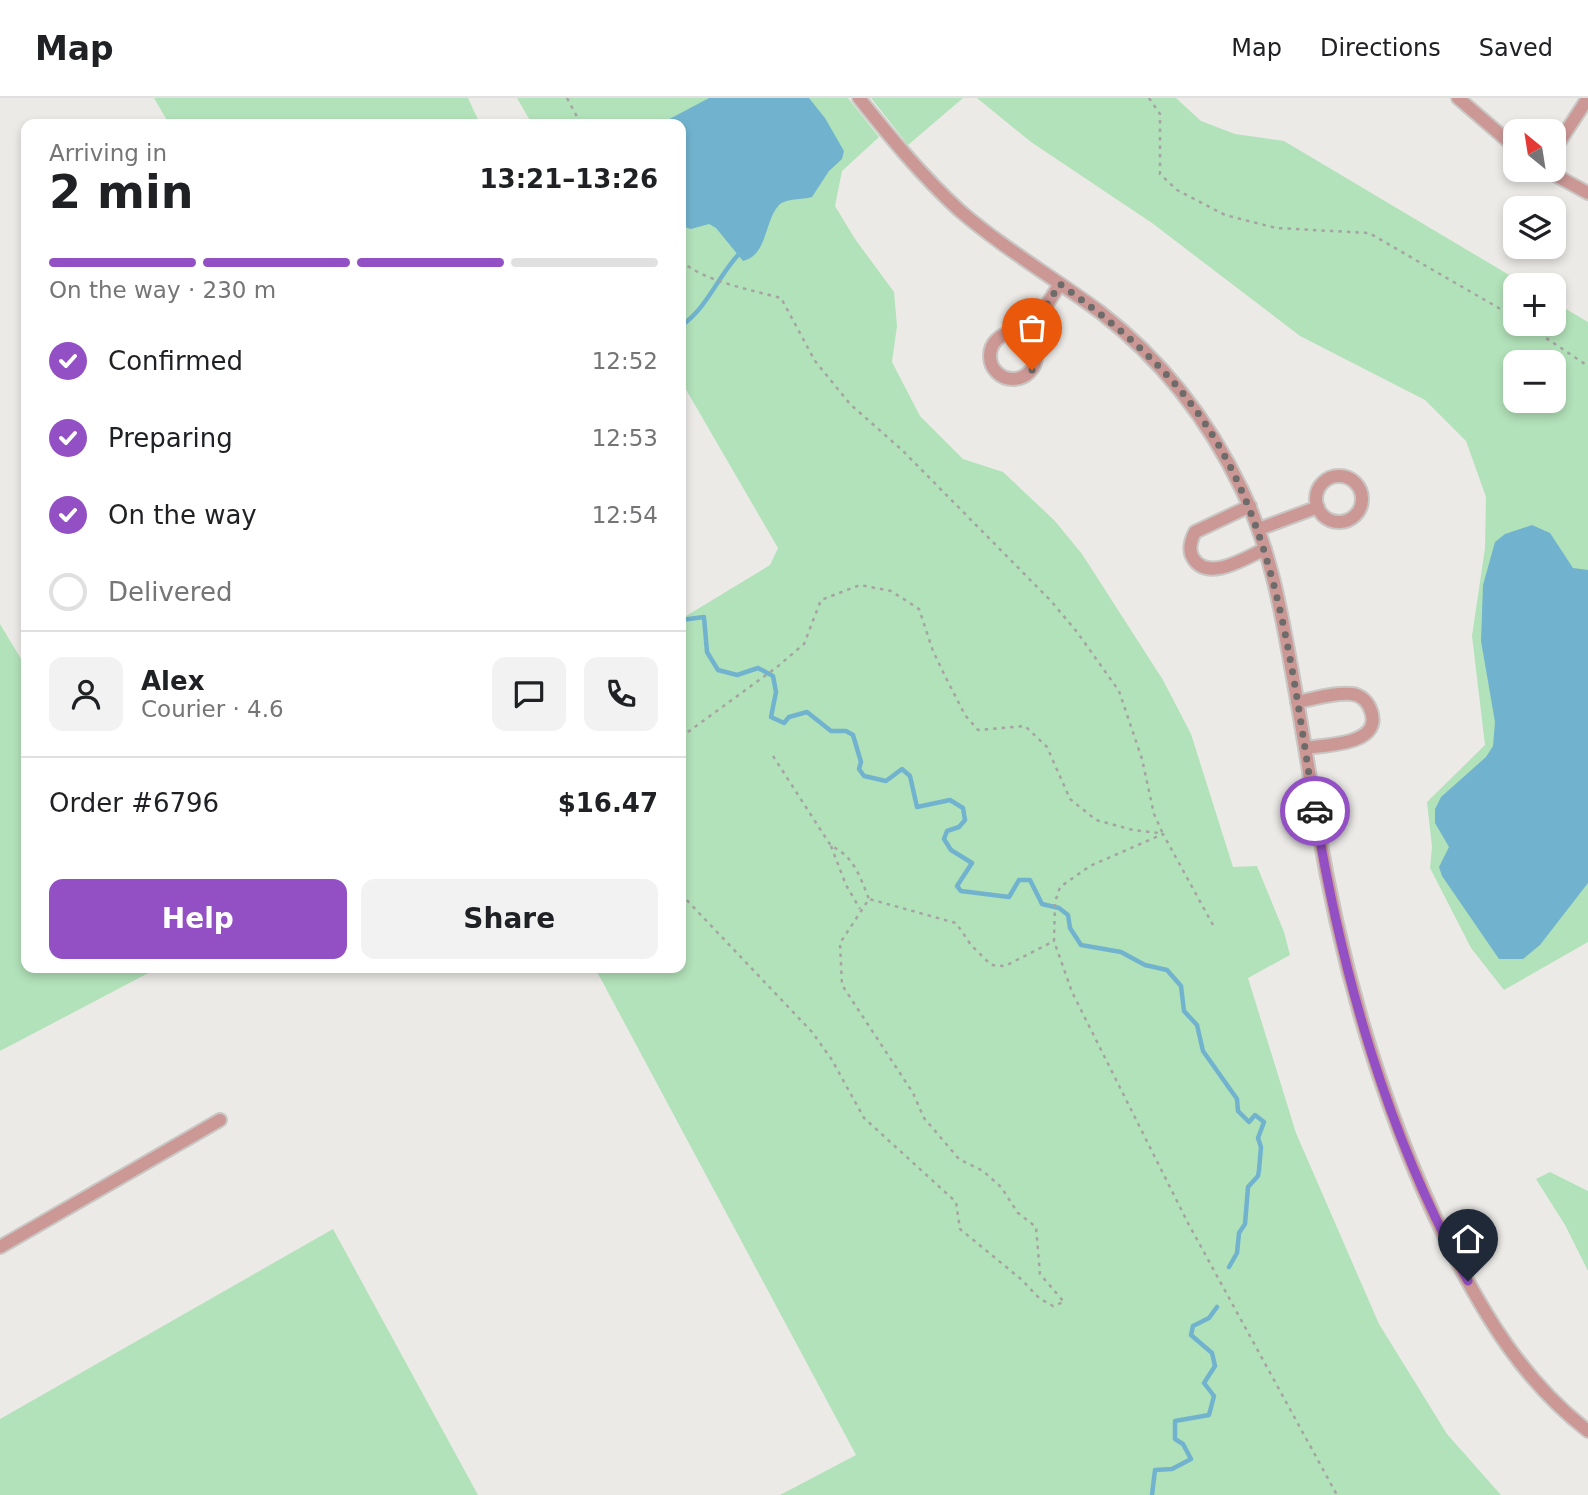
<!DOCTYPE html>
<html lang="en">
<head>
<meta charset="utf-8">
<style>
	:root { --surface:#fff; --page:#f2f2f2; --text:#202124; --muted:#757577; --line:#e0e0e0; --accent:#934fc4 }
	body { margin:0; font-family:"DejaVu Sans",sans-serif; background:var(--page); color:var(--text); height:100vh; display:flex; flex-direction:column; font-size:26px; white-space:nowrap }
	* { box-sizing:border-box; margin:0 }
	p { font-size:23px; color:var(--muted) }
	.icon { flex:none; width:38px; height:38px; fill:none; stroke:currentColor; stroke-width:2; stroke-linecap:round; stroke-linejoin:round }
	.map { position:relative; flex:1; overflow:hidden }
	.side { position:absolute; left:21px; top:21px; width:665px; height:854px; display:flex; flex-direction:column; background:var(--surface); border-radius:14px; box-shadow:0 4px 10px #0003 }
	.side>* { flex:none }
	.needle { width:46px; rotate:330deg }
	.buttons { position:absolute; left:1503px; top:21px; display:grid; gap:14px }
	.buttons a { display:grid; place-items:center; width:63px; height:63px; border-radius:14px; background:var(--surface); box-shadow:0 4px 10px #0003; font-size:35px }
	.pin { position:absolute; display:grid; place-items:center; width:60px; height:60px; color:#fff; margin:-72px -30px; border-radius:50% 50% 50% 0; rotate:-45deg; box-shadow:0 0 7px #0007 }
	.pin .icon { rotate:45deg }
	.courier { position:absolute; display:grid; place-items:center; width:70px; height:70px; margin:-35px; border:5px solid #934fc4; border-radius:50%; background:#fff; color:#222; box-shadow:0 2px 9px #0007 }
	.overview em { font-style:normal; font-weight:600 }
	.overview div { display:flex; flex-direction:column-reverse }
	.overview { display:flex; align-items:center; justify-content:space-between; height:119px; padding:0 28px }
	h1 { font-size:46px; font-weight:600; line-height:52px }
	.bar { display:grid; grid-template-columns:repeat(4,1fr); gap:10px 7px; align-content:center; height:84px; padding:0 28px }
	.bar i { height:9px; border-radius:5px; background:var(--line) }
	.bar .selected { background:var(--accent) }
	.bar p { grid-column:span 4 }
	.line { display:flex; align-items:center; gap:18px; padding:0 28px; border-top:2px solid var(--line) }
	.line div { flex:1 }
	.round { display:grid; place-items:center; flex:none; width:74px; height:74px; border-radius:14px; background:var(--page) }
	ol { padding:0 28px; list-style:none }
	li { display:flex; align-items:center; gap:21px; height:77px }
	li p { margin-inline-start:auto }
	li .icon { padding:7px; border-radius:50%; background:var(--accent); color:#fff; stroke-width:4 }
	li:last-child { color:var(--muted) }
	li i { width:38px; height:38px; border:4px solid var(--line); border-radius:50% }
	.action { display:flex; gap:14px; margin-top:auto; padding:14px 28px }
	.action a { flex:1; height:80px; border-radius:14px; background:var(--accent); color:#fff; font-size:28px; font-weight:600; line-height:80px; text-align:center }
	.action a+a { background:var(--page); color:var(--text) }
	header { display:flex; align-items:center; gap:42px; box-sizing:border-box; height:98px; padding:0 35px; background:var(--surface); border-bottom:2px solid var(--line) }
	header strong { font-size:33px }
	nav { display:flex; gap:38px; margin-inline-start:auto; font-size:24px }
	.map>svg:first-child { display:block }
	.green { fill:#b2e2b9; fill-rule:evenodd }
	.water { fill:#71b3cf }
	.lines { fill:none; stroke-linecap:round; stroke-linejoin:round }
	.stream { stroke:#71b3cf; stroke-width:4.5 }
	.street-casing { stroke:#c9c7c4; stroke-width:16 }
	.path { stroke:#a5a4a2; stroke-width:2.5; stroke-dasharray:3.5 5; stroke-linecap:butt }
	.street { stroke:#cc9895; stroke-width:12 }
	.done { stroke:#6d6c6a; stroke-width:7; stroke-dasharray:0 12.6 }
	.route { stroke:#934fc4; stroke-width:9 }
</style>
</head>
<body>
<header>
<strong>Map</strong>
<nav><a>Map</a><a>Directions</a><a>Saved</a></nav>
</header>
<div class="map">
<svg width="1588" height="1397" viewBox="0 0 1588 1397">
	<rect width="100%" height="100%" fill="#eceae7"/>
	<path class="green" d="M 154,0 L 468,0 L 480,26 L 169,26 Z
		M 517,0 L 848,0 L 879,39 L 842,73 L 835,108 L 855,141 L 894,194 L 897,228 L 892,264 L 920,318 L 963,361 L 1003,374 L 1054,422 L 1082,456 L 1163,582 L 1191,636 L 1233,769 L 1257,768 L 1284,834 L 1290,857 L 1248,880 L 1296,1035 L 1379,1226 L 1447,1336 L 1501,1397 L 780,1397 L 856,1357 L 595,870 L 681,870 L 681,521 L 770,467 L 778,450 L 681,283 L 681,26 L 532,26 Z
		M 871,0 L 963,0 L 908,47 Z
		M 977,0 L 1176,0 L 1201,23 L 1235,36 L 1284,43 L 1526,187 L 1516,187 L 1516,226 L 1554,226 L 1554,204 L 1588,224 L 1588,844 L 1504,892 L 1471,850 L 1430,770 L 1432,749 L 1427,704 L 1485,647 L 1472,538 L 1485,450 L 1486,399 L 1466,343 L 1425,302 L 1300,238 L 1152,125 L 1031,44 ZM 1516,264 L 1554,264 L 1554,303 L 1516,303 Z
		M 0,526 L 26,569 L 26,870 L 158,870 L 0,953 Z
		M 1550,1074 L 1588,1093 L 1588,1173 L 1565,1127 L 1536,1081 Z
		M 333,1131 L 478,1397 L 0,1397 L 0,1321 Z"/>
	<path class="water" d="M 709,0 L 809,0 L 825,20 L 844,53 L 842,61 L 829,73 L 812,99 C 802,102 786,100 779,107 C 764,123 768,157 743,163 L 716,130 L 709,126 L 691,131 L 681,128 L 681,26 L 660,26 Z
		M 1532,427 L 1550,435 L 1573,470 L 1588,472 L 1588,785 L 1540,847 L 1523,861 L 1499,861 L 1442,778 L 1439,769 L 1449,749 L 1435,725 L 1435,711 L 1441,699 L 1486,659 L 1493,648 L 1495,624 L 1481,543 L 1483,487 L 1495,444 L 1505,436 Z"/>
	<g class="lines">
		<path class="stream" d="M 681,228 C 707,210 717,180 738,157
			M 681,522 L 704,519 L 707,554 L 718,572 L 737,577 L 758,570 L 773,578 L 776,594 L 771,619 L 784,625 L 789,619 L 807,614 L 831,633 L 846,633 L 853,637 L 861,664 L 859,671 L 864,678 L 886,683 L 902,671 L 910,678 L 917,709 L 950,702 L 963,710 L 965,722 L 959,729 L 947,733 L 944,741 L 951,752 L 972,765 L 957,788 L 961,793 L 1009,799 L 1019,782 L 1030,782 L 1042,806 L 1059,810 L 1068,817 L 1070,830 L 1081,847 L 1121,854 L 1145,867 L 1167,872 L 1181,888 L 1184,913 L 1197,927 L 1203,953 L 1237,1001 L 1238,1013 L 1249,1024 L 1255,1017 L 1264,1024 L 1258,1040 L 1261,1049 L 1259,1072 L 1258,1078 L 1248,1089 L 1245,1126 L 1239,1135 L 1237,1155 L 1229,1169
			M 1152,1397 L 1155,1372 L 1172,1371 L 1191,1361 L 1183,1346 L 1175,1341 L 1175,1323 L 1209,1317 L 1214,1298 L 1204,1285 L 1215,1268 L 1212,1255 L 1191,1237 L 1193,1228 L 1209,1220 L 1217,1209"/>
		<g class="street-casing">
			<path id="street" d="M 859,0 C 890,39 922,78 959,112 C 1003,150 1054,180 1100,214 C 1161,261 1209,323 1242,392 C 1270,450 1281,512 1292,574 C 1301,624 1309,673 1317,723 C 1341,869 1382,1012 1447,1144 C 1484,1217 1523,1283 1588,1333
				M 1458,0 L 1516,50
				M 1554,52 L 1588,0
				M 1546,72 L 1588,95
				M990 258a23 23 0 1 1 46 0a23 23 0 1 1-46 0Z
				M 1026,239 L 1060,186
				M1316 401a23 23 0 1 1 46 0a23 23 0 1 1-46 0Z
				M 1250,408 L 1195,434 C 1191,442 1188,452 1193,460 C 1208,485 1247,459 1265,451
				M 1259,431 L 1318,409
				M 1297,604 C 1314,601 1335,594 1352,596 C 1361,597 1368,604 1371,613 C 1383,647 1325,647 1305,650
				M 0,1149 L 220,1022"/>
		</g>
		<path class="path" d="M 567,0 L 581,26
			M 1149,0 L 1160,16 L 1160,76 L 1177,92 L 1225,117 L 1276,130 L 1369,135 L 1516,220
			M 681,163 C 704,183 751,192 781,200 L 815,263 L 850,306 L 902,352 L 1051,503 L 1077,534 L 1119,593 L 1142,661 L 1154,716 L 1163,736
			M 1525,226 L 1588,268
			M 681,639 L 777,569 L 804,546 L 821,502 L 860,487 L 891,493 L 919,511 L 933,553 L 945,578 L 965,617 L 978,632 L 1025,628 L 1047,649 L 1070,701 L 1096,722 L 1133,732 L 1159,735
			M 773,658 L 831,748 C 854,758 860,779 869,801
			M 831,748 L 846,787 L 860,811
			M 681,796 L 812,934 L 832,962 L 864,1020 L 956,1104 L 960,1131 L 1022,1182 L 1039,1200 L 1053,1208 L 1064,1204 L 1040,1176 L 1036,1129 L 1018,1115 L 1001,1089 L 983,1073 L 959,1061 L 924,1020 L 913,995 L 842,887 L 840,845 L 869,801 L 956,825 L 971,847 L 991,867 L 1005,868 L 1054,843
			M 1213,827 L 1163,736 L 1090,768 L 1060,789 L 1055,804 L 1054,843 L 1072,894 L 1188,1125 L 1337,1397"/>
		<use href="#street" class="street"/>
	</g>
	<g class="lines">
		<path class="done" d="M 1032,272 C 1038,259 1037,249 1026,239 L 1060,186 C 1102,216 1141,247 1175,286 C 1278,405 1290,565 1315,713"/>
		<path class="route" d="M 1315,713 C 1342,877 1387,1037 1468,1183"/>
	</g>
</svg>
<div class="buttons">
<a><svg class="needle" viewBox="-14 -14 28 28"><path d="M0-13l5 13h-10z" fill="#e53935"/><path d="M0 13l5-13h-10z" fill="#757577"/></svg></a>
<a><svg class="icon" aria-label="layers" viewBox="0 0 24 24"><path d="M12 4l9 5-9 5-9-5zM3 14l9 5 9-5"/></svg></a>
<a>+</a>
<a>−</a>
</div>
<div class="pin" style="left:1032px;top:272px;background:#ea580c"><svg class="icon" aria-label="bag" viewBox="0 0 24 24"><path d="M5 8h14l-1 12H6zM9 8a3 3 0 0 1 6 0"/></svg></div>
<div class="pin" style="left:1468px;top:1183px;background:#1f2937"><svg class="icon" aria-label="home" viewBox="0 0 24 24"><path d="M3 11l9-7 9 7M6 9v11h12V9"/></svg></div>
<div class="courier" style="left:1315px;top:713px"><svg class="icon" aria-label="car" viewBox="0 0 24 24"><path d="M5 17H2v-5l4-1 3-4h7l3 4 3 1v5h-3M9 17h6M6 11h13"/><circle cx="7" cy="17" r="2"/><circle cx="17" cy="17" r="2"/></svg></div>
<section class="side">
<div class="overview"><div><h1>2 min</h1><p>Arriving in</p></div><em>13:21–13:26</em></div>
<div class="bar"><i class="selected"></i><i class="selected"></i><i class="selected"></i><i></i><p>On the way · 230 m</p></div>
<ol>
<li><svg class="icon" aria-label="check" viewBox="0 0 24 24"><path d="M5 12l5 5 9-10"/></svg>Confirmed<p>12:52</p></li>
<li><svg class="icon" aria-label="check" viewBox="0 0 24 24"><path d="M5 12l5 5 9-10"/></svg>Preparing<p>12:53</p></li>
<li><svg class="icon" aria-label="check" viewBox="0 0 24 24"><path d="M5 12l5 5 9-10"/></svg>On the way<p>12:54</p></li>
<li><i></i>Delivered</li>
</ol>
<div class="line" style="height:126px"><a class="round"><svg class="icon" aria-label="person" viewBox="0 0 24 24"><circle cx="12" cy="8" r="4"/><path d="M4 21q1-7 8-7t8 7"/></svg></a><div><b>Alex</b><p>Courier · 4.6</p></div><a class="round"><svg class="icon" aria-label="chat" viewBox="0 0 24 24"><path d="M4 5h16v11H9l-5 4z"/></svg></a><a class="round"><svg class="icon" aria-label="phone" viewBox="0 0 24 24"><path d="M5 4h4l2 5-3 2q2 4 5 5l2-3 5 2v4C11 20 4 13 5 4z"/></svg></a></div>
<div class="line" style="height:91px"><div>Order #6796</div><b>$16.47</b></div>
<div class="action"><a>Help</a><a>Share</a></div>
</section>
</div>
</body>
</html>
